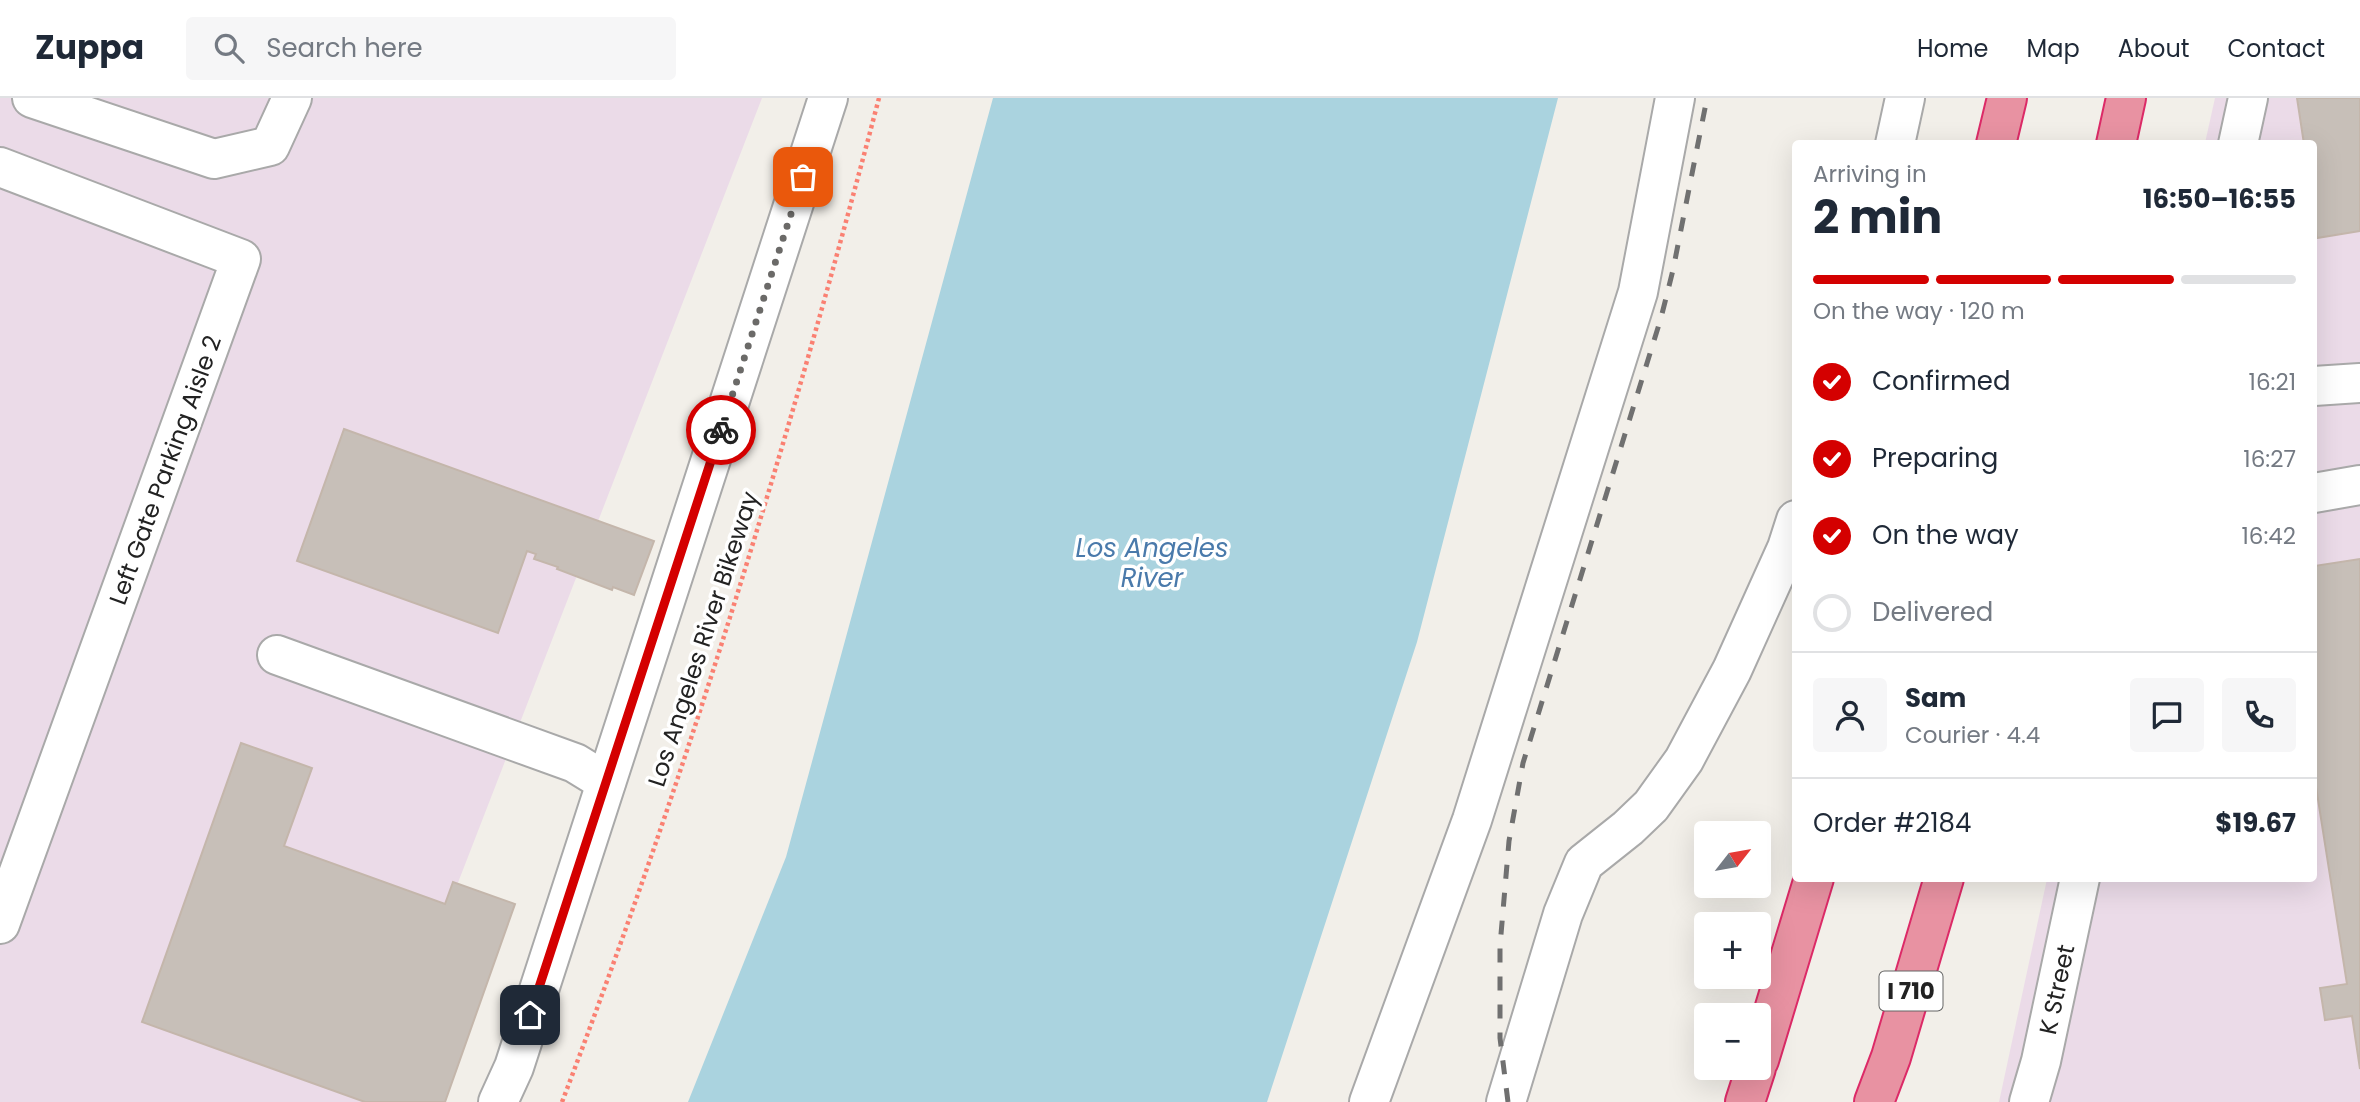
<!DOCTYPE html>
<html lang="en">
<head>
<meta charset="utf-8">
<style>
	:root { --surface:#fff; --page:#f6f6f7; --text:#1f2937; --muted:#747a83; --line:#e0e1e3; --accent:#d40000 }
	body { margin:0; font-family:Poppins,sans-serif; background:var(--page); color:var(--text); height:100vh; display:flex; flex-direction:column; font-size:26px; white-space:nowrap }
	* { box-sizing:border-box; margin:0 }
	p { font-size:23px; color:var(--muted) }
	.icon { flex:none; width:38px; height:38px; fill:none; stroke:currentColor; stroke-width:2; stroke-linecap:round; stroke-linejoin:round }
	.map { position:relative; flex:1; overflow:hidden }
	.details { position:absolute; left:1792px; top:42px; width:525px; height:742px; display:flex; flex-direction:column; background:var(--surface); border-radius:7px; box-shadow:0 7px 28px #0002 }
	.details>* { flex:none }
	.needle { width:46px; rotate:59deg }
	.fabs { position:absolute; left:1694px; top:723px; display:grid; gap:14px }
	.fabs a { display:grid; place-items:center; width:77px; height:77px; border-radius:7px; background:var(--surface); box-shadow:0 7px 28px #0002; font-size:35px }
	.pin { position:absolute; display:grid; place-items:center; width:60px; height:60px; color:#fff; margin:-30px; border-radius:14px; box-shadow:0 4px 10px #0006 }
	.courier { position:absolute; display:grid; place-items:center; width:70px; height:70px; margin:-35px; border:5px solid #d40000; border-radius:50%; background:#fff; color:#222; box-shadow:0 2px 9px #0007 }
	.summary em { font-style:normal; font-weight:700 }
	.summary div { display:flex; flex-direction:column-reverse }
	.summary { display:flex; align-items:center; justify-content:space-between; height:119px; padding:0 21px }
	h1 { font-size:46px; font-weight:700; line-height:52px }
	.bar { display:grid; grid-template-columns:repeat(4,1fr); gap:10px 7px; align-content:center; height:84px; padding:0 21px }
	.bar i { height:9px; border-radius:5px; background:var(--line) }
	.bar .selected { background:var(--accent) }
	.bar p { grid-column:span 4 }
	.line { display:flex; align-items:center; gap:18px; padding:0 21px; border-top:2px solid var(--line) }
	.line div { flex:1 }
	.round { display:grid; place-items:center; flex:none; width:74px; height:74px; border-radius:7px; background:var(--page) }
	ol { padding:0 21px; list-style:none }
	li { display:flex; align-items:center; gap:21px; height:77px }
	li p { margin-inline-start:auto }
	li .icon { padding:7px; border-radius:50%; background:var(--accent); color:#fff; stroke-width:4 }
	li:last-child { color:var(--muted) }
	li i { width:38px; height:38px; border:4px solid var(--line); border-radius:50% }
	header { display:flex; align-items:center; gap:42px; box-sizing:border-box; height:98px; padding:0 35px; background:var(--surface); border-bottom:2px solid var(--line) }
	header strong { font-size:33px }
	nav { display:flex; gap:38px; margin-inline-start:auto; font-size:24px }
	.search { width:490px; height:63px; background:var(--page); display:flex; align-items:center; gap:18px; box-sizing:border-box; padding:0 24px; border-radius:7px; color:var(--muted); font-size:26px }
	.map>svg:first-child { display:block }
	.industrial { fill:#ebdbe8 }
	.water { fill:#aad3df }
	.building { fill:#c7bfb8; stroke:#c4b6ab; stroke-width:2 }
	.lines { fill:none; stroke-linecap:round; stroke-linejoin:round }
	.minor-casing { stroke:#a9a9a9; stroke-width:42 }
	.highway-casing { stroke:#dc2a67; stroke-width:42 }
	.path { stroke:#fa8072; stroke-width:4.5; stroke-dasharray:3.5 3.5; stroke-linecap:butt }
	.minor { stroke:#fff; stroke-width:38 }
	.highway { stroke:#e892a2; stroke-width:38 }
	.rail { stroke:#707070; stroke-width:5; stroke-dasharray:14 14; stroke-linecap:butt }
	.done { stroke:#6b6a68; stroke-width:7; stroke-dasharray:0 12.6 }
	.route { stroke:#d40000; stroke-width:9 }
	.labels { text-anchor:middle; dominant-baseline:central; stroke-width:7; stroke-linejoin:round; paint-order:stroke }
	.shield { fill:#fff; stroke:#646464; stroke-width:2 }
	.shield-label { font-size:23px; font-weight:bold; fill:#222 }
	.street-label { font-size:24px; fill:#222; stroke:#fff }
	.water-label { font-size:26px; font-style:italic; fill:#4a7aab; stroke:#fff }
</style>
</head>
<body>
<header>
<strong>Zuppa</strong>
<div class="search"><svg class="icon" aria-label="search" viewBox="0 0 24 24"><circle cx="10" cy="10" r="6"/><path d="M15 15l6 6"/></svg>Search here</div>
<nav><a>Home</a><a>Map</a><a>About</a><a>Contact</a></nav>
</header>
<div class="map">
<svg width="2360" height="1004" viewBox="0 0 2360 1004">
	<rect width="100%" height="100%" fill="#f2efe9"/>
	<path class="industrial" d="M 0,0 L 762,0 L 373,1004 L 0,1004 Z
		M 2215,0 L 2360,0 L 2360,1004 L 1999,1004 L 2047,781 L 2314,780 L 2314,46 L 2205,45 Z"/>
	<path class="water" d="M 993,0 L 1558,0 L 1417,544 L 1267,1004 L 688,1004 L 786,759 Z"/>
	<path class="building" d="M 2297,0 L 2360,0 L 2360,133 L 2317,140 L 2314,112 L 2314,46 L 2304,46 Z
		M 344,331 L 654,443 L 634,497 L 613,489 L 612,492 L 557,471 L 558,469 L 534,461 L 536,456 L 527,453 L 498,535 L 297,463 Z
		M 2360,461 L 2360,971 L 2352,918 L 2325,922 L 2320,890 L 2347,886 L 2314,676 L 2314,468 Z
		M 241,645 L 312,670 L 284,748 L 445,806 L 453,784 L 515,806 L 445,1004 L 365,1004 L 142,924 Z"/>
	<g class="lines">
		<g class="minor-casing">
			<g id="minor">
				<path d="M 32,0 L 214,61 L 270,48 L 292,0"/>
				<path d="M 1895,46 L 1905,0"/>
				<path d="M 2238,46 L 2248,0"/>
				<path d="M 0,69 L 241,161 L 0,826"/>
				<path d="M 2314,288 L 2360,285"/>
				<path d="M 2314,395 L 2360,387"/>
				<path d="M 277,557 L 575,665 L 606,684"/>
				<path d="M 498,1004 L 514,969 L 828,0"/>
				<path d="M 1369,1004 L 1472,722 L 1638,194 L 1675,0"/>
				<path d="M 1506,1004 L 1563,816 L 1584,765 L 1628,730 L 1651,708 L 1684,662 L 1732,572 L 1787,450 L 1796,422"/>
				<path id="s1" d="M 2029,1004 L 2041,963 L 2080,780"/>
			</g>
		</g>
		<g class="highway-casing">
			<path id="highway" d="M 1996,46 L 2007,0
				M 2116,46 L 2126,0
				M 1759,962 L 1814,780
				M 1745,1004 L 1756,970
				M 1874,1004 L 1891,959 L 1944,780"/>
		</g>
		<path class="path" d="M 562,1004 C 687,676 790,340 879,0"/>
		<use href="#minor" class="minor"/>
		<use href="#highway" class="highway"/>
		<path class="rail" d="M 1508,1004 L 1500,940 L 1500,848 L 1509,743 L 1523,665 L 1661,220 L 1673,172 L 1707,0"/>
	</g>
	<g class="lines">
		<path class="done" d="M 721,332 L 803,79"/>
		<path class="route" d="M 530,917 L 721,332"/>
	</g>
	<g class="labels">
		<rect class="shield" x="1879.5" y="873.5" width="63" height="39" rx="5"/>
		<g class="shield-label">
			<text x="1911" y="893">I 710</text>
		</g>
		<g class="street-label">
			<text transform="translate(165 372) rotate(-70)">Left Gate Parking Aisle 2</text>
			<text transform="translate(703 541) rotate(-72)">Los Angeles River Bikeway</text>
			<text stroke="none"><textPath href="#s1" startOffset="116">K Street</textPath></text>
		</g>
		<g class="water-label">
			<text x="1152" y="450">Los Angeles<tspan x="1152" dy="30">River</tspan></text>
		</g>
	</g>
</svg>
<div class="fabs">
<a><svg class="needle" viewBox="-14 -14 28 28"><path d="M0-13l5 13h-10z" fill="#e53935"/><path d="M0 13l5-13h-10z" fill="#747a83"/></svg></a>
<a>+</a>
<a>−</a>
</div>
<div class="pin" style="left:803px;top:79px;background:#ea580c"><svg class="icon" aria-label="bag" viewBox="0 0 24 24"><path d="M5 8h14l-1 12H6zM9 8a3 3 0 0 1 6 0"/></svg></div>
<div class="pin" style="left:530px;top:917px;background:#1f2937"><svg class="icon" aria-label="home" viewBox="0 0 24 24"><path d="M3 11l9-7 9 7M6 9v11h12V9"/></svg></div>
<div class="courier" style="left:721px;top:332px"><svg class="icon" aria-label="bike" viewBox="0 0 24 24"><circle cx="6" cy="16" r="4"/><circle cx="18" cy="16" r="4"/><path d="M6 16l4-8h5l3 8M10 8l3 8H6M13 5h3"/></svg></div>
<section class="details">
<div class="summary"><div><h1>2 min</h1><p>Arriving in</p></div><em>16:50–16:55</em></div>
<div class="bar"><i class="selected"></i><i class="selected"></i><i class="selected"></i><i></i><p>On the way · 120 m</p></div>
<ol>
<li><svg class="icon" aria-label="check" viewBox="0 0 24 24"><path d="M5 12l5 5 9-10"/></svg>Confirmed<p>16:21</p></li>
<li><svg class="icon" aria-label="check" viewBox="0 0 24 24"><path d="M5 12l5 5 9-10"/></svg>Preparing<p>16:27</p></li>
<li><svg class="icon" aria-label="check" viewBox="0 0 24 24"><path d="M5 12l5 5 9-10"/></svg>On the way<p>16:42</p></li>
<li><i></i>Delivered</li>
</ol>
<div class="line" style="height:126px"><a class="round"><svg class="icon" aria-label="person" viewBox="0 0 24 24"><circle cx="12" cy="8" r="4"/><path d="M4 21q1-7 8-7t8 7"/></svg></a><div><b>Sam</b><p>Courier · 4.4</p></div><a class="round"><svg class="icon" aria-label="chat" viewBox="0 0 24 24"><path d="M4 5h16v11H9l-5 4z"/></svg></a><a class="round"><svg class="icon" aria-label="phone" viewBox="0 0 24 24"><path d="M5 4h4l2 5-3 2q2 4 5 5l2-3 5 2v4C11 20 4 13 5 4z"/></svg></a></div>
<div class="line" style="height:91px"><div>Order #2184</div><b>$19.67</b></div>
</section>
</div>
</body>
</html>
